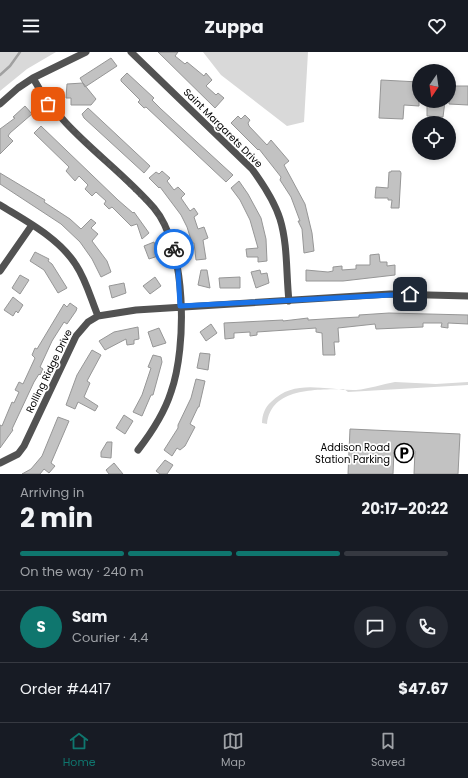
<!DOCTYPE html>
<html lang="en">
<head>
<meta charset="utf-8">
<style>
	:root { --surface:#171b24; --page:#242831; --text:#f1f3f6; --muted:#9ea1a6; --line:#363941; --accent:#0f766e }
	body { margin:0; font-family:Poppins,sans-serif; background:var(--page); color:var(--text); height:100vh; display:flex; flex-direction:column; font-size:15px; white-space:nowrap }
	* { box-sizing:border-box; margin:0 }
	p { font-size:13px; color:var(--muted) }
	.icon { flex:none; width:22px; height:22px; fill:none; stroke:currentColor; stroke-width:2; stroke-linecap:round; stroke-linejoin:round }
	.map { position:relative; height:422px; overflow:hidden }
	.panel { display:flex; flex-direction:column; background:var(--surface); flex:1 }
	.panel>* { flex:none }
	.needle { width:26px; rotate:193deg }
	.controls { position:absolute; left:412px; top:12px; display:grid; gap:8px }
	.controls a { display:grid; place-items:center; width:44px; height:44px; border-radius:50%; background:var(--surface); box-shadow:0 2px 6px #0003; font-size:20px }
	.pin { position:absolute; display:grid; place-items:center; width:34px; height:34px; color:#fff; margin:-17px; border-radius:8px; box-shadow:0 2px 6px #0006 }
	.courier { position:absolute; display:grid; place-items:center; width:40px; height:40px; margin:-20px; border:3px solid #1a73e8; border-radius:50%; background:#fff; color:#222; box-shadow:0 1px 5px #0007 }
	.head em { font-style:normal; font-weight:700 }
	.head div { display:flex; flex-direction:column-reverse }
	.head { display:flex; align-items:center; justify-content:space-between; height:68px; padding:0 20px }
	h1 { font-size:26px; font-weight:700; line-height:30px }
	.bar { display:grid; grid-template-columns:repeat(4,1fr); gap:6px 4px; align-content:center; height:48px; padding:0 20px }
	.bar i { height:5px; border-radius:3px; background:var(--line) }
	.bar .selected { background:var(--accent) }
	.bar p { grid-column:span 4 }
	.line { display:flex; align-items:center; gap:10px; padding:0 20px; border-top:1px solid var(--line) }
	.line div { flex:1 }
	.round { display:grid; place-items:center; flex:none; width:42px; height:42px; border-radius:21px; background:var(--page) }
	header { display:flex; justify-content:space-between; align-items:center; height:52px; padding:0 20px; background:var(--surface); font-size:18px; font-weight:700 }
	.menu { display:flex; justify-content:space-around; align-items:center; height:56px; border-top:1px solid var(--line); background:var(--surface); font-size:11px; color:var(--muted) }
	.menu a { display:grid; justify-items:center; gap:2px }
	.menu .selected { color:var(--accent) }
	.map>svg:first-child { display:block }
	.green { fill:#d9d9d9 }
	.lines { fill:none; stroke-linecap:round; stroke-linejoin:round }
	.stream { stroke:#a0a0a0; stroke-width:2.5 }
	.building { fill:#c2c2c2; stroke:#969696 }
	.street { stroke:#525252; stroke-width:7 }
	.done { stroke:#595959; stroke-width:4; stroke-dasharray:0 7.2 }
	.route { stroke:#1a73e8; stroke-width:5 }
	.labels { text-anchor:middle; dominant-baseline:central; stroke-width:3.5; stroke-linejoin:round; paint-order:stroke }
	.street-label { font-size:10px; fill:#000; stroke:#fff }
	.poi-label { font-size:10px; fill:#000; stroke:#fff; text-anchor:end }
</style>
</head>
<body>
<header><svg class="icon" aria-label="menu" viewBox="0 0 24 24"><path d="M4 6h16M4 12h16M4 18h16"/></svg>Zuppa<svg class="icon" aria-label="heart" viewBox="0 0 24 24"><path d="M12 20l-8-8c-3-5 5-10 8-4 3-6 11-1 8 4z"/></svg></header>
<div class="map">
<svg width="468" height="422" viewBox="0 0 468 422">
	<rect width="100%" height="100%" fill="#fff"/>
	<path class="green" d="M 0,0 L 56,0 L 27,17 L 0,39 Z
		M 203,0 L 308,0 L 304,70 L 287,74 L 221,23 Z
		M 395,330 L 436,332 L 468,330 L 468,333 L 348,340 L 344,337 C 316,338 271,335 267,372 L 262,371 C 262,363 265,355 271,350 C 295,326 326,339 356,338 C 369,337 382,332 395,330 Z"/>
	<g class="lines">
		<path class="stream" d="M 0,23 L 10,14 L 20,0"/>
	</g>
	<path class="building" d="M 158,0 L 178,0 L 175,4 L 185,12 L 187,10 L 204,24 L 206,21 L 212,28 L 206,34 L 216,43 L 218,41 L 224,46 L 215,56 Z
		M 111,6 L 117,14 L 85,35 L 80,26 Z
		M 127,21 L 154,46 L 152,48 L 161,57 L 233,123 L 226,130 L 146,55 L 144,56 L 138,50 L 140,48 L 121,29 L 121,27 Z
		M 381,28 L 419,30 L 419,54 L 404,53 L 403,67 L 379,66 Z
		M 83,31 L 96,47 L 91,53 L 71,53 L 71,46 L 66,46 L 67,32 Z
		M 449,34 L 468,34 L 468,53 L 449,52 Z
		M 427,49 L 445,49 L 443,65 L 427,64 Z
		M 25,54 L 32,62 L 10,81 L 8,84 L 13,89 L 0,102 L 0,77 L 15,66 L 13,65 Z
		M 88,56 L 150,114 L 144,121 L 84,66 L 82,62 Z
		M 245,63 L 250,68 L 248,71 L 249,74 L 267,93 L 271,88 L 289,109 L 284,113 L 305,152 L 312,181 L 314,199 L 304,201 L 302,177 L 298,169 L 300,169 L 291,145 L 280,128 L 281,125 L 259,97 L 258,98 L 231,71 L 238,64 L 241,67 Z
		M 41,74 L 118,148 L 133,161 L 134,160 L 149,181 L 142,187 L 137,172 L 131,174 L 112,155 L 109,157 L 104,152 L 106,149 L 96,140 L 92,144 L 85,137 L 88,133 L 79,124 L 75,129 L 66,119 L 69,115 L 34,81 Z
		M 162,119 L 170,126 L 167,129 L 174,138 L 178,135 L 185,142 L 181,146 L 190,159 L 194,156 L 198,162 L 194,165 L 198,177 L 204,175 L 208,186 L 203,188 L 206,207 L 196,208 L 194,191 L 192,191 L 187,175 L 181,163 L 160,135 L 159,136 L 149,126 L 156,120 L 159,122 Z
		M 391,119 L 400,119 L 401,121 L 399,156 L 391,156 L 392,148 L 388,148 L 388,146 L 375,146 L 376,135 L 388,136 L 389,120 L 391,120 Z
		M 0,121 L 45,148 L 44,150 L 70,167 L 81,177 L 91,167 L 96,171 L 91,176 L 98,182 L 92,189 L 107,209 L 111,220 L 101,225 L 92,207 L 80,190 L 61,172 L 0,132 Z
		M 239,129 L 248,142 L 261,166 L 266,187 L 267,209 L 258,210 L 258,205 L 247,205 L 246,197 L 258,196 L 250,168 L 240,148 L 231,136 Z
		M 154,190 L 158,204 L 149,207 L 144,194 Z
		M 35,200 L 49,207 L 48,209 L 52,212 L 67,236 L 58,241 L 44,218 L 30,209 Z
		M 379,202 L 380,210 L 387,210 L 387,214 L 395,213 L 395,223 L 343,229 L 306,229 L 306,218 L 328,220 L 333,219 L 333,215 L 342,214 L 342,218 L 356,217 L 356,213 L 370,213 L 370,203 Z
		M 201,218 L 207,218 L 210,236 L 198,233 Z
		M 260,218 L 261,222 L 267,221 L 269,231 L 256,236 L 251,220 Z
		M 20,223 L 29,228 L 20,242 L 12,236 Z
		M 155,225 L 161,234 L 150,242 L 143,234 Z
		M 240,225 L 240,236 L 220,236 L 219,226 Z
		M 124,231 L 126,241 L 112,246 L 109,234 Z
		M 13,245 L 23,253 L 18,261 L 16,259 L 13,264 L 4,258 Z
		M 70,251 L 77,256 L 76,259 L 67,272 L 64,270 L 52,289 L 40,315 L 43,317 L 40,323 L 39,322 L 34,330 L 12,377 L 13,378 L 0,396 L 0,373 L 2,374 L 12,350 L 14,351 L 19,340 L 15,338 L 19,330 L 23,332 L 35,306 L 32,303 L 35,296 L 37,297 L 64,252 L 67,255 Z
		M 389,261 L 468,263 L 468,272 L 448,271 L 448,276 L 441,275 L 442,271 L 423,271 L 423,275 L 376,277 L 375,272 L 338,276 L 339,290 L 334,290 L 335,303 L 323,303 L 322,281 L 316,280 L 316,276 L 257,280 L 257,283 L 250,284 L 250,280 L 234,281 L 234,286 L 225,287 L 224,271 L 283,268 L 283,269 L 308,266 L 308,268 L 340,266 L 359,265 L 359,263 Z
		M 211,272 L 217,281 L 206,289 L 200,280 Z
		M 138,275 L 139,287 L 134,288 L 134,292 L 127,293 L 126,287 L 105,298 L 99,289 L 114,280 Z
		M 159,276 L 166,291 L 153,295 L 148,280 Z
		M 92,298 L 101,303 L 87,329 L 90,331 L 84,345 L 98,354 L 95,359 L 78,350 L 75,357 L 66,353 L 77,323 Z
		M 200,301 L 210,302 L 208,318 L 197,316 Z
		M 153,303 L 161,305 L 162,310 L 153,343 L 151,343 L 142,364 L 133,360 L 142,343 L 151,316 L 148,315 Z
		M 196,327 L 205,329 L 199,355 L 198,355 L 190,372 L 195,375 L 185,394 L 180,398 L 177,396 L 172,404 L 164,398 L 178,376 L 178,373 L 191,346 Z
		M 124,363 L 133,369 L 125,382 L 116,376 Z
		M 58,365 L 69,369 L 51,411 L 55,414 L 49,421 L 44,417 L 40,422 L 22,422 L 31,417 L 42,404 Z
		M 350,377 L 460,382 L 458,422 L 414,422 L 415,399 L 394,398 L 393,422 L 348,422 Z
		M 107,390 L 112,390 L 111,406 L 101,405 L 101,400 Z
		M 165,408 L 173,413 L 167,422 L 160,422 L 156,419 Z
		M 114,411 L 123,422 L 109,422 L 106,418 Z"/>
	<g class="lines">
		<path class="street" d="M 131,0 L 252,117 C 263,132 274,148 280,167 C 288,193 286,223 289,249
			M 33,26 C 62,80 115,111 154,156 C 187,195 187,295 171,340 C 164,362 152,380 138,398
			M 0,52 L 18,36 L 33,26 L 86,0
			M 0,153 C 26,169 59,186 76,213 C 86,228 91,247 98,264
			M 0,219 L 32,173
			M 0,411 L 18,402 L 24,394 L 76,284 L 88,270 L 98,264 L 136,258 L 390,242 L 468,244"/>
	</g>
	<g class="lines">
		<path class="done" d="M 48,52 L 155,158 L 164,173 L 174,197"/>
		<path class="route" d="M 174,197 L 178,218 L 180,254 L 410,242"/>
	</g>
	<defs>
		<g id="parking-ring" transform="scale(1)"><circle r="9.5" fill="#fff" stroke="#000" stroke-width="1.5"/><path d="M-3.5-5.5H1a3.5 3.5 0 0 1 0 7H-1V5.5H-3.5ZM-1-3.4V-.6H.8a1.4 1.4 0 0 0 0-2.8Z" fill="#000"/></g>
	</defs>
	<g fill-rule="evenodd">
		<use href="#parking-ring" x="404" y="401"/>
	</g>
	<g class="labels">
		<g class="street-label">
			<text transform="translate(223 76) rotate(45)">Saint Margarets Drive</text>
			<text transform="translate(49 319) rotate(-64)">Rolling Ridge Drive</text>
		</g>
		<g class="poi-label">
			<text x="390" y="395">Addison Road<tspan x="390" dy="12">Station Parking</tspan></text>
		</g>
	</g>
</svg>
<div class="controls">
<a><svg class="needle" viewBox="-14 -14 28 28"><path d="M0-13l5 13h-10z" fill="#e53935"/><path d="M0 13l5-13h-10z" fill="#9ea1a6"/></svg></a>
<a><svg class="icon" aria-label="locate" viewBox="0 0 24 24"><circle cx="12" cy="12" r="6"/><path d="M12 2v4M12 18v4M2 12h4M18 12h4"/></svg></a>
</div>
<div class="pin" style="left:48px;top:52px;background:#ea580c"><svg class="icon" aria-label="bag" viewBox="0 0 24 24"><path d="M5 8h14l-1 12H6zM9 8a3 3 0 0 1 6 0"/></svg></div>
<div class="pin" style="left:410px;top:242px;background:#1f2937"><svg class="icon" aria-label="home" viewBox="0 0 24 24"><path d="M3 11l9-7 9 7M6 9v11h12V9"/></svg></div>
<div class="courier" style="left:174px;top:197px"><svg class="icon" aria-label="bike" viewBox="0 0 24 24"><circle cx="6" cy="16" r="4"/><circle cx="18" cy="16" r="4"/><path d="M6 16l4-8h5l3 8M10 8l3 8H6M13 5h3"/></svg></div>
</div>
<section class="panel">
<div class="head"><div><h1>2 min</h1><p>Arriving in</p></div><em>20:17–20:22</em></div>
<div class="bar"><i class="selected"></i><i class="selected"></i><i class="selected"></i><i></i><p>On the way · 240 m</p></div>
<div class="line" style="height:72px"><b class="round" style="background:var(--accent);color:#fff">S</b><div><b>Sam</b><p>Courier · 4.4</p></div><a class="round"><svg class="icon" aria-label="chat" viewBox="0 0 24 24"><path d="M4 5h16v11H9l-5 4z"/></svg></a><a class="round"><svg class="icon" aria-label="phone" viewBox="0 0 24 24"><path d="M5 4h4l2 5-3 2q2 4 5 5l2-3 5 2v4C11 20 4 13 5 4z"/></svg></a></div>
<div class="line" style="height:52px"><div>Order #4417</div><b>$47.67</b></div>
</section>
<nav class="menu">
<a class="selected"><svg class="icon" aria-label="home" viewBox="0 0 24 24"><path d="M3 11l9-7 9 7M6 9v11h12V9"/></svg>Home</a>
<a><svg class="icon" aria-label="map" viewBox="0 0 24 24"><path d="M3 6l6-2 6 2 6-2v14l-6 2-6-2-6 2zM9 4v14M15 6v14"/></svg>Map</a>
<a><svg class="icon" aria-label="saved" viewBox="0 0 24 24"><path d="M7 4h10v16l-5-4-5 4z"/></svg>Saved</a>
</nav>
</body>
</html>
